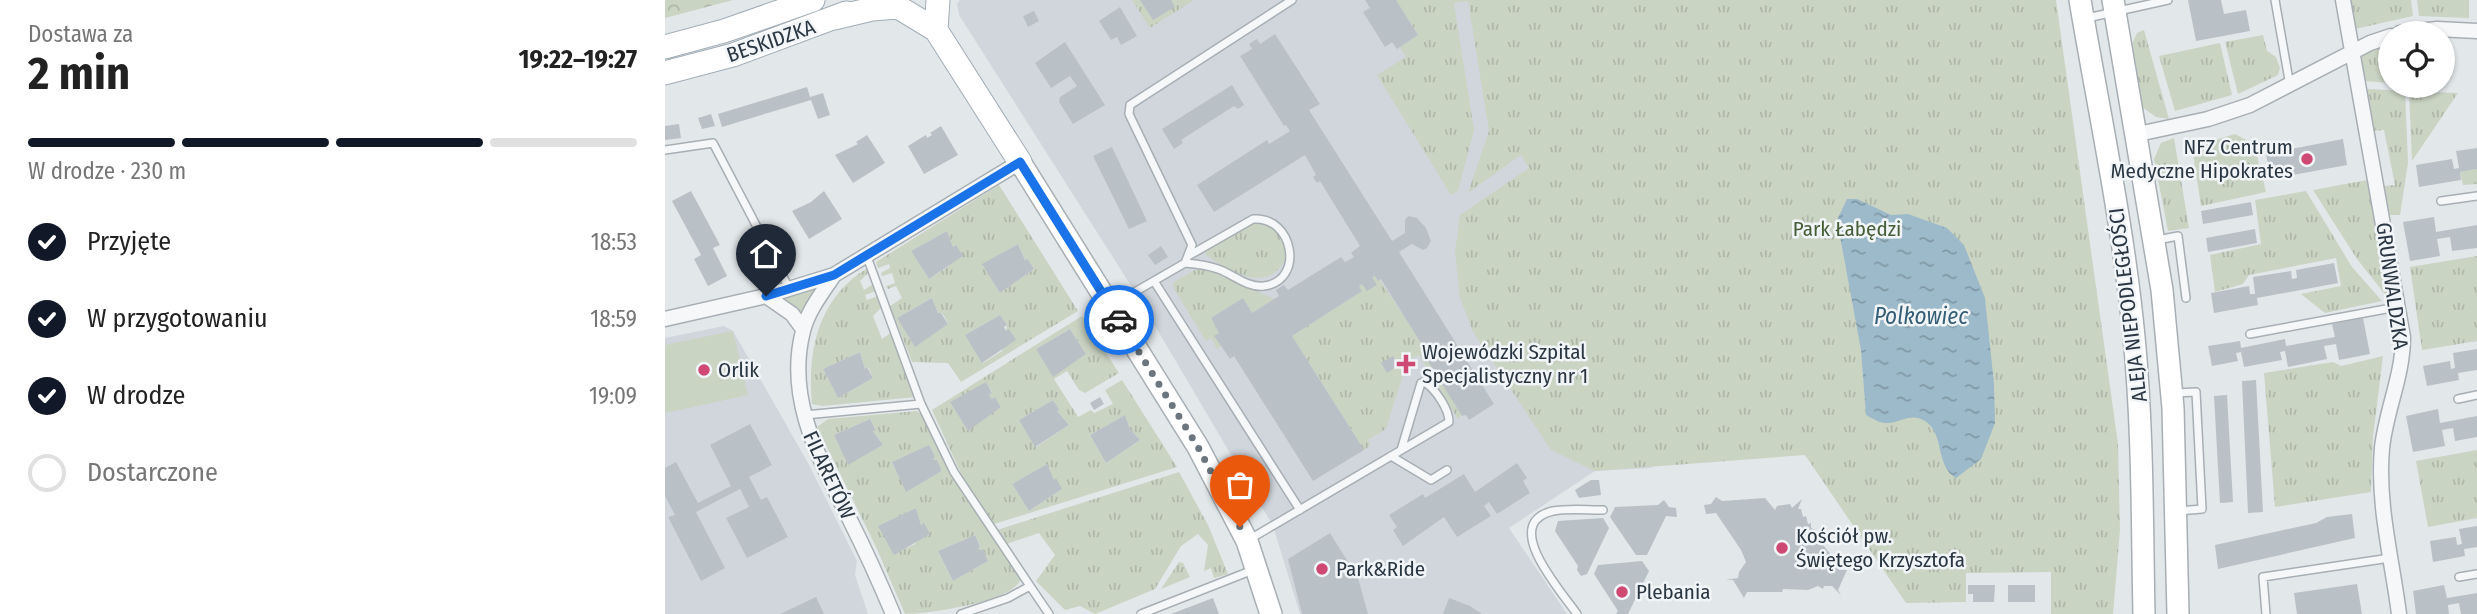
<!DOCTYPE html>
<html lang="pl">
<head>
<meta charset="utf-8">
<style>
	:root { --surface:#fff; --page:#f6f6f6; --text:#222; --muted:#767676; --line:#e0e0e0; --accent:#111827 }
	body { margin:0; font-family:"Fira Sans Condensed",sans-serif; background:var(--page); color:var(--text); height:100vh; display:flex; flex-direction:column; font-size:26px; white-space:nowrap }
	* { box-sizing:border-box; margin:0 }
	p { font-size:23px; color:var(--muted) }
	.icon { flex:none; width:38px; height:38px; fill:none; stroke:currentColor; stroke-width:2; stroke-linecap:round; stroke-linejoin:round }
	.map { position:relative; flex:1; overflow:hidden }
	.side { display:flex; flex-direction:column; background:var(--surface); width:665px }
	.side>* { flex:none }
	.fabs { position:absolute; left:1713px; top:21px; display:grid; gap:14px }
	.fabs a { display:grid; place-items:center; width:77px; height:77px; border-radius:50%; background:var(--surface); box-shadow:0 2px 5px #0004; font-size:35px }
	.pin { position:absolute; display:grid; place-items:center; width:60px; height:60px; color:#fff; margin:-72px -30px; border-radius:50% 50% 50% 0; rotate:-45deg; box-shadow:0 0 7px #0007 }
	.pin .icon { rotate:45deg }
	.courier { position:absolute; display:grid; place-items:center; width:70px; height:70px; margin:-35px; border:5px solid #1a73e8; border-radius:50%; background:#fff; color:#222; box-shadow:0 2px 9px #0007 }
	.summary em { font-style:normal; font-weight:700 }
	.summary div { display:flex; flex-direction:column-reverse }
	.summary { display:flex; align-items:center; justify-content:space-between; height:119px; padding:0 28px }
	h1 { font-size:46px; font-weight:700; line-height:52px }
	.bar { display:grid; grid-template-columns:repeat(4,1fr); gap:10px 7px; align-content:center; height:84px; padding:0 28px }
	.bar i { height:9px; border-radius:5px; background:var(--line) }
	.bar .active { background:var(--accent) }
	.bar p { grid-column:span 4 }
	ol { padding:0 28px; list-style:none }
	li { display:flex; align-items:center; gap:21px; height:77px }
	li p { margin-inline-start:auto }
	li .icon { padding:7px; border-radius:50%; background:var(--accent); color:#fff; stroke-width:4 }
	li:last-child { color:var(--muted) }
	li i { width:38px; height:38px; border:4px solid var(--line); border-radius:50% }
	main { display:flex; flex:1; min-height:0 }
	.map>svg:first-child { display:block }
	.built { fill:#d0d6dc }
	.grass { fill:url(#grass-tufts); fill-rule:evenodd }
	.forest { fill:url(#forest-crowns) }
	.pitch { fill:#cad4c3 }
	.water { fill:url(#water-ripples) }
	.building { fill:#b9c1c7 }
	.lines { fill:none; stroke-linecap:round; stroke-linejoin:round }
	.lane-casing { stroke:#a7afb4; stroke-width:10 }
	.street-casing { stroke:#a7afb4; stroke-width:17 }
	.secondary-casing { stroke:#a7afb4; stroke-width:24 }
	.primary-casing { stroke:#a1adb6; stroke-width:25 }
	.lane { stroke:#f5f7f8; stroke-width:7 }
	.street { stroke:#f5f7f8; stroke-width:14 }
	.secondary { stroke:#fff; stroke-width:21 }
	.primary { stroke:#fff; stroke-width:23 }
	.done { stroke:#6a757d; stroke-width:7; stroke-dasharray:0 12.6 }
	.route { stroke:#1a73e8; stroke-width:9 }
	.poi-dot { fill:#ce4973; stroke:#f2f5f8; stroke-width:2.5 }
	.labels { text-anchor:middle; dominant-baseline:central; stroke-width:5; stroke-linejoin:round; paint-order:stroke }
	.street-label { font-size:21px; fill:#2a3742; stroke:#f2f5f8 }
	.poi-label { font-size:21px; fill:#2a3742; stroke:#f2f5f8; text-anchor:start }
	.park-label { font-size:21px; fill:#455e37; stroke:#f2f5f8 }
	.water-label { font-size:23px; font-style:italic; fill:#345d76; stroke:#f2f5f8 }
</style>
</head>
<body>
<main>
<section class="side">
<div class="summary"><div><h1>2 min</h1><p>Dostawa za</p></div><em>19:22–19:27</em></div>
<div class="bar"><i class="active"></i><i class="active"></i><i class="active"></i><i></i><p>W drodze · 230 m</p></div>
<ol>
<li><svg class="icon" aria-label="check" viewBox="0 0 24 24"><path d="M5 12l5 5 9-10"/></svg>Przyjęte<p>18:53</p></li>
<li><svg class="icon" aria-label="check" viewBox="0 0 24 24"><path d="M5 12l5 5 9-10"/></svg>W przygotowaniu<p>18:59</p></li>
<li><svg class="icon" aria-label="check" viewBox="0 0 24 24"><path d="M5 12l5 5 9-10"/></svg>W drodze<p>19:09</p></li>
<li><i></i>Dostarczone</li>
</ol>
</section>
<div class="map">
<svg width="1812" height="614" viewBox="0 0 1812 614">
	<defs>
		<pattern id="grass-tufts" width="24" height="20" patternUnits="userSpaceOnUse" patternTransform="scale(1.75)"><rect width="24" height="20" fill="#cad4c3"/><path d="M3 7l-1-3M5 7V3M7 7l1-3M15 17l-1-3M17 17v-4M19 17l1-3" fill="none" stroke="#aeb7a9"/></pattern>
		<pattern id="forest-crowns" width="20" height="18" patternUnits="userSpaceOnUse" patternTransform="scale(1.75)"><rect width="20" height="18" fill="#cad4c3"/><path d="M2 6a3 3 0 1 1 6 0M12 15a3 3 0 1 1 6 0" fill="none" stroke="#aeb7a9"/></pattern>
		<pattern id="water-ripples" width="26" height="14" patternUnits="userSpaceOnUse" patternTransform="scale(1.75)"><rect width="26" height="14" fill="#9dbaca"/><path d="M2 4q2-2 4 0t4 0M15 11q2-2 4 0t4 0" fill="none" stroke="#8098a6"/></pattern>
	</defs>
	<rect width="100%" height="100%" fill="#e2e7ea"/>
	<path class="built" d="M 295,0 L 853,0 L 987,468 L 930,471 L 844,528 L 902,614 L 635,614 L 608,526 L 470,292 L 294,15 L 292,4 Z
		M 59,326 L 68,331 L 143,463 L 192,561 L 190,575 L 203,614 L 0,614 L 0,338 Z"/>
	<path class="grass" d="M 467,0 L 529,0 L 485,28 Z
		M 731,0 L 1391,0 L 1453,444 L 1455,530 L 1448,614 L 1386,614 L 1386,572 L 1301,573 L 1301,602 L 1241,603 L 1140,455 L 930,471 L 886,450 L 808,332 L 795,298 L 790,252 L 795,215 L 864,168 L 856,155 L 803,193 L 824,131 L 803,1 L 789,3 L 809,130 L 793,191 L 786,195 L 712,75 L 741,57 L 735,47 L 753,35 Z
		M 1684,0 L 1746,0 L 1748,16 L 1690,29 Z
		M 1752,0 L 1804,0 L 1804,18 L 1754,16 Z
		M 1479,30 L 1504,119 L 1491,117 L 1477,107 L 1465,48 L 1472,33 Z
		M 1598,35 L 1602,51 L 1611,57 L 1615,68 L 1613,75 L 1573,94 L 1560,42 Z
		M 1725,42 L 1725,83 L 1699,81 L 1694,51 Z
		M 1555,43 L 1567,95 L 1510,111 L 1494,56 Z
		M 1702,89 L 1740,91 L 1743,163 L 1735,215 L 1725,215 L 1719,186 L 1730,185 L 1719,130 L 1709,131 Z
		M 1744,91 L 1793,93 L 1747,161 Z
		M 1570,134 L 1589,144 L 1601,192 L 1536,206 L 1527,147 Z
		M 1509,138 L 1524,228 L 1503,231 L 1489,159 L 1496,143 Z
		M 1812,169 L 1812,184 L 1798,185 L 1795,172 Z
		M 1702,180 L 1723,298 L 1692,259 L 1648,190 Z
		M 334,185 L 413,311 L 296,382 L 283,363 L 247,362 L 225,306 L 237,298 L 231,286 L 223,289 L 221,286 L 230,283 L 227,273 L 217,276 L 216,273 L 225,268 L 224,264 L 213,268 L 211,262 ZM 282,231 L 288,247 L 291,245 L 284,266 L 264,279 L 246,251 ZM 353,244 L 360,260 L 363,259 L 369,269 L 335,293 L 318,264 ZM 267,298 L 273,313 L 277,313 L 283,323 L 250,346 L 232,318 ZM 335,315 L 342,325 L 337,351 L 318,363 L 300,335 Z
		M 1641,191 L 1687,267 L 1717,301 L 1660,313 L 1636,294 L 1676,286 L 1671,258 L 1584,275 L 1578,284 L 1550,292 L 1545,255 L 1596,244 L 1590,200 Z
		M 589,222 C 608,225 616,233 623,251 C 609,297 568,274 541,255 L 540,250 Z
		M 1812,256 L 1812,341 L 1757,350 L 1745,267 Z
		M 201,269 L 203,273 L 195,281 L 199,290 L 208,284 L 211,291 L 200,295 L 202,300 L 213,296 L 216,308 L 208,316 L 217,339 L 227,332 L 251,397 L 157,406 L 147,404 C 142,351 153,299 201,269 ZM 195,352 L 200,369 L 203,367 L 208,378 L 173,398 L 158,369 Z
		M 530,270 L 542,270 L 610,299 L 587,313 L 578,298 L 546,318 L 554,333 L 550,336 L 556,346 L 552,349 L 546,338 L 541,341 L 509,289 L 508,282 Z
		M 709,271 L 801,410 L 793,419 L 754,355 L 743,359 L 721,429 L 703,440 L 705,446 L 699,450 L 627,336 L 697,291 L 694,286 L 697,284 L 702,291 L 711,285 L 703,275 Z
		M 157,286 L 138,318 L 117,299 Z
		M 417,316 L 454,373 L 420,393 L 414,390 L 402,371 L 389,379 L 413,417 L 426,410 L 429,413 L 448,404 L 440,390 L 457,380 L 512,467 L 329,524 L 298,478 L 267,410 ZM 405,329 L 421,354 L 388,376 L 371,349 ZM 321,383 L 327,392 L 324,395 L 327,399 L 330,397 L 336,407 L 303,430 L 285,402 ZM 388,400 L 392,411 L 404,425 L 371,447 L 354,420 ZM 460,415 L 465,429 L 475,440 L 441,463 L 425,435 ZM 382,464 L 388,480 L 397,489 L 364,511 L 347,484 Z
		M 1718,356 L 1708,437 L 1706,492 L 1610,507 L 1599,373 L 1668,362 L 1676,366 Z
		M 252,411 L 259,416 L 297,493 L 356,578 C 351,602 262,614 240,614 L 212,549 L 152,427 L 163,419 ZM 205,419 L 211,429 L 208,431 L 218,445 L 183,464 L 169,435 ZM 264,446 L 270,456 L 268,460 L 272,461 L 277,471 L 242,491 L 227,462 ZM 251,508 L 256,525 L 259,524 L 250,544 L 229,554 L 214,526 ZM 310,535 L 315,545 L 313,549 L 318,550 L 323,561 L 288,581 L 273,551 Z
		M 1812,450 L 1812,518 L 1763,527 L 1751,461 Z
		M 514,472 L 543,525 L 563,574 L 549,578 L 546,568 L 539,571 L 543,545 L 533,534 L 516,546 L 490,589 L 430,614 L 415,606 L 400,610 L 371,581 L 390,555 L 374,533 L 341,544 L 332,530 Z
		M 514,562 L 518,563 L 525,577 L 496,589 Z"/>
	<path class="forest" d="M 0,0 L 68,0 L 0,18 Z"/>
	<path class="pitch" d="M 68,331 L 83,395 L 0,413 L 0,345 Z"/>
	<path class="water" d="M 1182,199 L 1192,199 L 1226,215 L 1243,214 L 1282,228 L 1299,245 L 1320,298 L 1329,384 L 1330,423 L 1316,459 L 1291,478 C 1270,466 1280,434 1260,421 C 1246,412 1235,423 1222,423 C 1215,424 1207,418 1201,415 L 1196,350 L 1172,220 Z"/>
	<path class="building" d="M 475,0 L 506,0 L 510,7 L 488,20 Z
		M 700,0 L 731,0 L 753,35 L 732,49 L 727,42 L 720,47 L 698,12 L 705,8 Z
		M 1523,0 L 1556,0 L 1559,14 L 1581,10 L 1585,31 L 1531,41 Z
		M 455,7 L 472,36 L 456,45 L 452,37 L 446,40 L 434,21 Z
		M 369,11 L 374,21 L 363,27 L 358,16 Z
		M 610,34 L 655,104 L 644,110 L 727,241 L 740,233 L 740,220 L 743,216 L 752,218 L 761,228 L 766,241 L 762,248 L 758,250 L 747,244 L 734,252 L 829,404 L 804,420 L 801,415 L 797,416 L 756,350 L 759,348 L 716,279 L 713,281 L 710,276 L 707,277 L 712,285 L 702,291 L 697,284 L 694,286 L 697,291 L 627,336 L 699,450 L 648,481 L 569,356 L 565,359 L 556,346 L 549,336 L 554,333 L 546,318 L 578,298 L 587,313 L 614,296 L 611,290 L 619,285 L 623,290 L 676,257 L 680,262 L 689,257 L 686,253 L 695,246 L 655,181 L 652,183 L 648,177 L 651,175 L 640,155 L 549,212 L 532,185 L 602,140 L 604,144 L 625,131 L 621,125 L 619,126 L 575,56 L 587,49 L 584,44 L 592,39 L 595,44 Z
		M 400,42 L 440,105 L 408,124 L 394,102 L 395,97 L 412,86 L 405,76 L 386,88 L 370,63 Z
		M 567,85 L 579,105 L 573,109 L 569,106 L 516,140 L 518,143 L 509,149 L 497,129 Z
		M 142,87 L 145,97 L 158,93 L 165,115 L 153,119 L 146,100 L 57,127 L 53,114 Z
		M 46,114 L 50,126 L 37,129 L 33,118 Z
		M 14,124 L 16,138 L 0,140 L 0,126 Z
		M 276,126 L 293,155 L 259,174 L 243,146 L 261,135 L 262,138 L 267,135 L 265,133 Z
		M 202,135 L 220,163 L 188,183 L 170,155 L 193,144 L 191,142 Z
		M 1678,139 L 1682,165 L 1606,179 L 1601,154 Z
		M 447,147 L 482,221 L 464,229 L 428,156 Z
		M 1812,148 L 1812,169 L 1795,172 L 1796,180 L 1754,187 L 1751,165 L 1787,159 L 1789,169 L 1794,168 L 1791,151 Z
		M 26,191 L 55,245 L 48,248 L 62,276 L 43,286 L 29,259 L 36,255 L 7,201 Z
		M 159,191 L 177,219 L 144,239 L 127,211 L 146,202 Z
		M 1586,202 L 1588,215 L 1538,224 L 1536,211 Z
		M 1769,217 L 1771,232 L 1812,225 L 1812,248 L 1787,251 L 1785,237 L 1772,239 L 1775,256 L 1745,261 L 1738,222 Z
		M 1590,229 L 1592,243 L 1543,252 L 1541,238 Z
		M 282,231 L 288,247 L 291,245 L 298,256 L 264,279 L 246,251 Z
		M 353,244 L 360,260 L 363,259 L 369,269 L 335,293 L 317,264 Z
		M 496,246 L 503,257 L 490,265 L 483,255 Z
		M 1669,263 L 1673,283 L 1592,298 L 1593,305 L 1549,313 L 1546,293 L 1584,286 L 1585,294 L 1590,294 L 1588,277 L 1626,271 L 1627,279 L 1632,278 L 1631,270 Z
		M 267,298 L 273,313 L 276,313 L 283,324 L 250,347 L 232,318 Z
		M 335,315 L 342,325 L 339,327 L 341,331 L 344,329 L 351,340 L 317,363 L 300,335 Z
		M 1698,318 L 1705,354 L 1674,360 L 1671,344 L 1659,346 L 1662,359 L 1623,367 L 1620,351 L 1615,352 L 1617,360 L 1579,367 L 1576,352 L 1571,353 L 1573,361 L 1547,366 L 1543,346 L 1575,341 L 1576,348 L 1620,339 L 1621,346 L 1670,337 L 1667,324 Z
		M 405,329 L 421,354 L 388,377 L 371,349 Z
		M 1812,349 L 1812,370 L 1793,373 L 1794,380 L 1762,386 L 1758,366 L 1785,361 L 1786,369 L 1790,368 L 1788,353 Z
		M 195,352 L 200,369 L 202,367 L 208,378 L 173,398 L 158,369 Z
		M 728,356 L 734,365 L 722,373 L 716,363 Z
		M 1591,380 L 1598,512 L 1583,513 L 1577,381 Z
		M 321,382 L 327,393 L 324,395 L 327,399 L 330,397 L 336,407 L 303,431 L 285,402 Z
		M 1562,395 L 1568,502 L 1555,503 L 1549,396 Z
		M 435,397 L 439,404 L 429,410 L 425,403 Z
		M 388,400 L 394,410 L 392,411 L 404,425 L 370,447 L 354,420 Z
		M 1773,409 L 1775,423 L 1812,416 L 1812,437 L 1790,441 L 1788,428 L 1777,430 L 1780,446 L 1748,452 L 1741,416 Z
		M 460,415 L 465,429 L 475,440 L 441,463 L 425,435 Z
		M 205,419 L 211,430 L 208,431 L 218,445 L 183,465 L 169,435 Z
		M 85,424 L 107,465 L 84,477 L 96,500 L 102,497 L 123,537 L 82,558 L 61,518 L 84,507 L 75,489 L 31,512 L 60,568 L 36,581 L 3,517 L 10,515 L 0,496 L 0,468 L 11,462 L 33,503 L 66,486 L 45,445 Z
		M 264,445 L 270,456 L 268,460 L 272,460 L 277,471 L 241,492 L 227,462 Z
		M 852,463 L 862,478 L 858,481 L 865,493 L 832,514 L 824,502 L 819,506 L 826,516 L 792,537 L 779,517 L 738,546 L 728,530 L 732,527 L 724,515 L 758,494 L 760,498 L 799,474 L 810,492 Z
		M 382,464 L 389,480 L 391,478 L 397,489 L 364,511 L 347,484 Z
		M 926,480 L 934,480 L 936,495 L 914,498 L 910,490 Z
		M 1051,497 L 1057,501 L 1100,498 L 1110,510 L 1112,506 L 1125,504 L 1127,508 L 1137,499 L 1133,509 L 1136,509 L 1138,517 L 1141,516 L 1143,524 L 1146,523 L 1146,528 L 1150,530 L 1153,538 L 1155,537 L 1156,542 L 1176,568 L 1174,570 L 1182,570 L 1173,590 L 1176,595 L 1167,586 L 1159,586 L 1158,589 L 1153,586 L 1143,590 L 1118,589 L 1117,592 L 1082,592 L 1079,598 L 1068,580 L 1060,580 L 1073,578 L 1074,572 L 1081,562 L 1076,550 L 1051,513 L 1041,514 L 1039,505 L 1046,504 Z
		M 999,500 L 1004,507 L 1011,508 L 1012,517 L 1001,516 L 982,555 L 971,555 L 945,517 L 950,507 L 993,505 Z
		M 251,508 L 256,525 L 259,523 L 265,534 L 229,555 L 213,526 Z
		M 1687,514 L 1690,538 L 1553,569 L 1550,545 L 1651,523 L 1662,517 Z
		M 938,518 L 944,528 L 922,574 L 916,576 L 912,570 L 913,566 L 890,531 L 893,521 Z
		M 1812,526 L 1812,547 L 1799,549 L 1800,556 L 1768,562 L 1765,541 L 1791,537 L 1792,545 L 1797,544 L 1794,529 Z
		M 665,533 L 693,578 L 703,614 L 637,614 L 623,559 Z
		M 310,535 L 315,546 L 313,549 L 318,550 L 323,561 L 288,581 L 273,551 Z
		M 977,561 L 984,571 L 963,614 L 951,614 L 953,611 L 929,574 L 933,565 Z
		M 1692,584 L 1697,614 L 1632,614 L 1629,593 Z
		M 1303,585 L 1330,585 L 1329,602 L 1308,602 L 1308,594 L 1303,594 Z
		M 1343,585 L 1370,585 L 1370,602 L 1343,602 Z
		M 1779,585 L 1782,598 L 1812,593 L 1812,614 L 1796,614 L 1794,603 L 1783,605 L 1784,614 L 1751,614 L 1748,591 Z
		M 151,597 L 159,614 L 115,614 Z
		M 548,598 L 554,614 L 506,614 Z
		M 784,598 L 805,606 L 817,614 L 778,614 Z"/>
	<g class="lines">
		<g class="lane-casing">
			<path id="lane" d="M 1610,0 L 1625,86
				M 1422,18 L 1503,0
				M 0,150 L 48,143 L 124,288
				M 1776,201 L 1812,196
				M 1492,240 L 1513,236 L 1521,298
				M 201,254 L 256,404
				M 520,263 C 532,264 542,265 553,269 C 568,274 582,288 599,286 C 640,281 629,216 588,219 L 525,255
				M 489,281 L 635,510
				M 449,304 L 520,263 L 527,245 L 464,114 L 465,105 L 627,0
				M 1585,334 L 1732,307
				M 1510,393 L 1531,392 L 1537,509 L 1513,511
				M 1793,399 L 1812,395
				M 140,415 L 256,404 L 289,472 L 365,586
				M 726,456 L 766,480 L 782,470
				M 585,539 L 784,422 C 784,409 770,388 759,382 L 756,383 L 736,450
				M 1794,577 L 1812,574
				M 296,614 L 343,598 L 365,586 L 384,614
				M 476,614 L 588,570
				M 912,614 C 897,592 834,523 888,511 C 903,508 922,510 938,510
				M 1601,614 L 1598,577 L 1725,558"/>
		</g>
		<g class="street-casing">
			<path id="street" d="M 1678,0 L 1738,337 C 1738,376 1721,410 1717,448 C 1712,504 1727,559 1734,614
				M 1735,33 L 1772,29 L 1812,31
				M 1473,134 L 1543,119 L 1585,105 L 1705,43 L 1726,36
				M 101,296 L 127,314 L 138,329
				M 0,319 L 101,296 L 169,275
				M 228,614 C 215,583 201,552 186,522 C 156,461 120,401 138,331 C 143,310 158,292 169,275 L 355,162"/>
		</g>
		<g class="secondary-casing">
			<path id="secondary" d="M 1415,0 C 1434,112 1458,223 1469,337 C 1478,430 1477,521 1479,614
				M 1448,0 L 1497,290 L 1508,408 L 1513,614
				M 355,162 L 533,447 L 582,541 L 606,614"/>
		</g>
		<g class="primary-casing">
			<path id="primary" d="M 169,18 L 207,9 L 233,7 L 271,30 L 355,162
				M 271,30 L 273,0
				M 0,47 L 59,31 L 148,0
				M 0,73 L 68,55 L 181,13"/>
		</g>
		<use href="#lane" class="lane"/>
		<use href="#street" class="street"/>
		<use href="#secondary" class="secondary"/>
		<use href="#primary" class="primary"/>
	</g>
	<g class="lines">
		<path class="done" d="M 454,320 L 533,447 L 575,527"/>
		<path class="route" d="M 101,296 L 169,275 L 355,162 L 454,320"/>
	</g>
	<g class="poi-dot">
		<circle cx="1642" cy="159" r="7"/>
		<path d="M737.5 353.5h7v7h7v7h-7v7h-7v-7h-7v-7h7z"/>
		<circle cx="39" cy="370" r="7"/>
		<circle cx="1117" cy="548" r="7"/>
		<circle cx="657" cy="569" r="7"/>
		<circle cx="957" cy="592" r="7"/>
	</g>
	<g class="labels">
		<g class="street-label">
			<text transform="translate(106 41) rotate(-19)">BESKIDZKA</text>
			<text transform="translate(1727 286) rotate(82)">GRUNWALDZKA</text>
			<text transform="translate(1463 305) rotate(-97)">ALEJA NIEPODLEGŁOŚCI</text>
			<text transform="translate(164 475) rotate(65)">FILARETÓW</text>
		</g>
		<g class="poi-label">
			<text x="1628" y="147" text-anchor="end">NFZ Centrum<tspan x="1628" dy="24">Medyczne Hipokrates</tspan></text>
			<text x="757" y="352">Wojewódzki Szpital<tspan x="757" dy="24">Specjalistyczny nr 1</tspan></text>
			<text x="53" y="370">Orlik</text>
			<text x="1131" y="536">Kościół pw.<tspan x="1131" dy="24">Świętego Krzysztofa</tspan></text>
			<text x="671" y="569">Park&amp;Ride</text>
			<text x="971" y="592">Plebania</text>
		</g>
		<g class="park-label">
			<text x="1182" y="229">Park Łabędzi</text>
		</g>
		<g class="water-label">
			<text x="1256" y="316">Polkowiec</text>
		</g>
	</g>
</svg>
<div class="fabs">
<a><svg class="icon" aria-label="locate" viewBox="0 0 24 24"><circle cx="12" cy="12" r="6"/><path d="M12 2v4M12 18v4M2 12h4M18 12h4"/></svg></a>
</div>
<div class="pin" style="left:575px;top:527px;background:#ea580c"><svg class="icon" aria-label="bag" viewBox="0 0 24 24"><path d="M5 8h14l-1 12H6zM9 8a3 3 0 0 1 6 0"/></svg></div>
<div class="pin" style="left:101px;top:296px;background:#1f2937"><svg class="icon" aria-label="home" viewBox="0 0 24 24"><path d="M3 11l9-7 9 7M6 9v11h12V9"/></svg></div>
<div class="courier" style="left:454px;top:320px"><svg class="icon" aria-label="car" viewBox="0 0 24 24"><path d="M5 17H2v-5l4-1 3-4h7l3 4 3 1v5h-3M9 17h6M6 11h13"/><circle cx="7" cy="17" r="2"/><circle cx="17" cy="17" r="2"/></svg></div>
</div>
</main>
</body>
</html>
